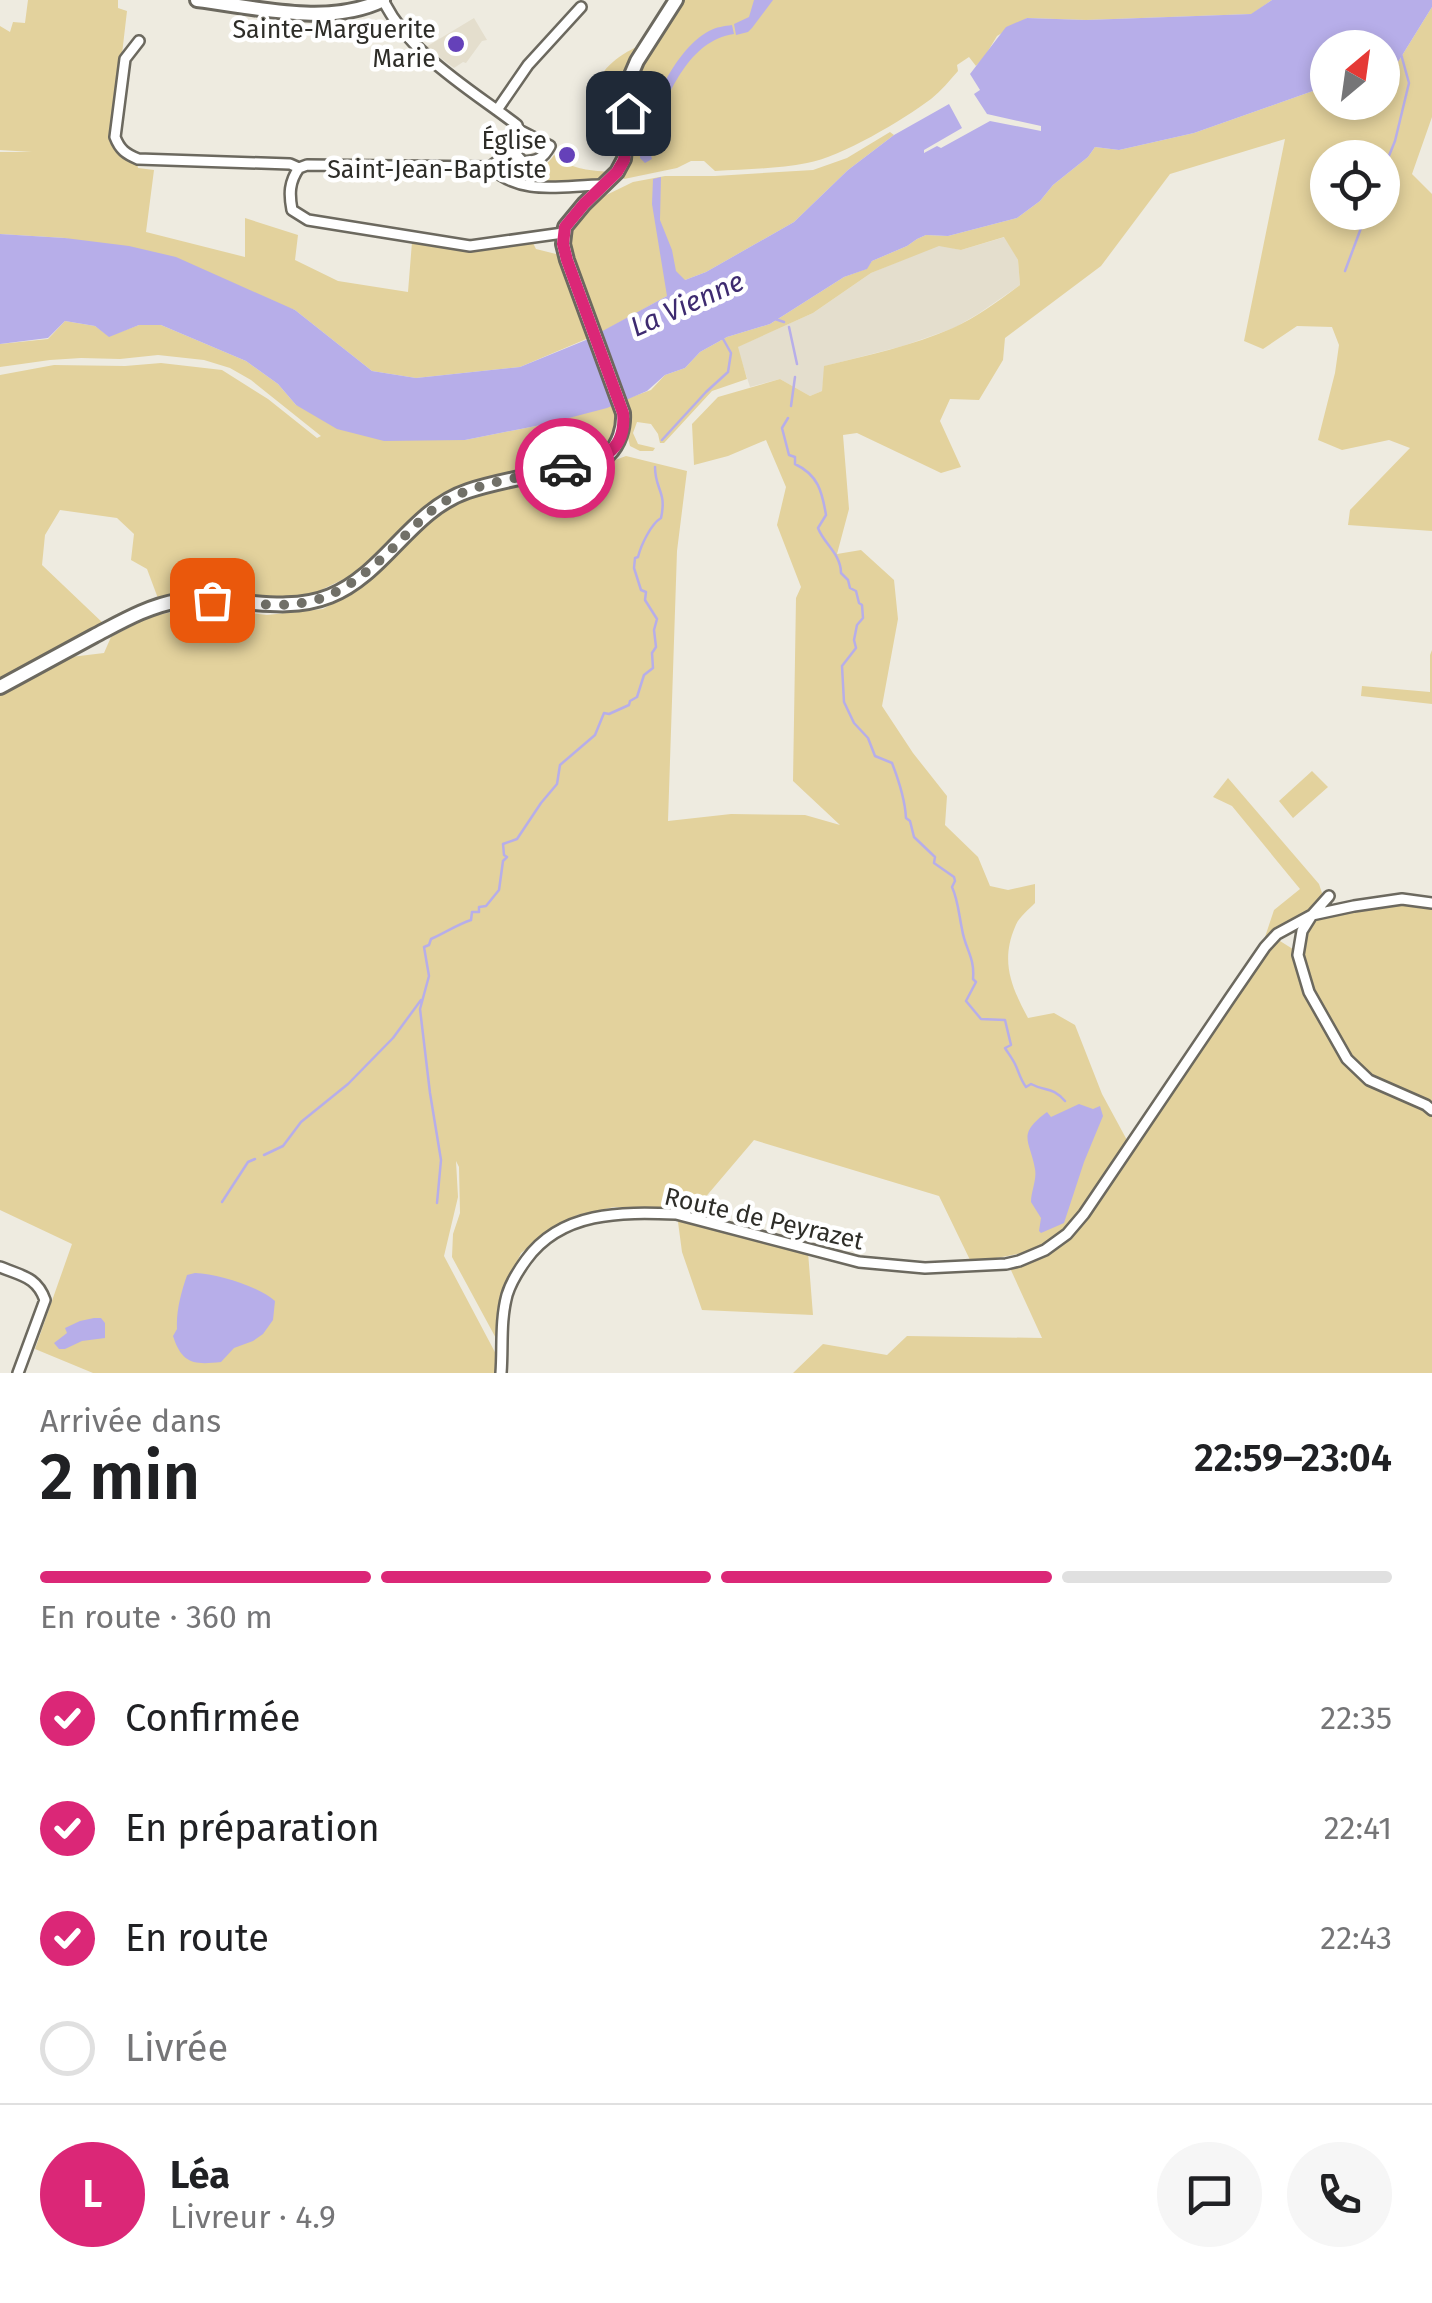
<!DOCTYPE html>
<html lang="fr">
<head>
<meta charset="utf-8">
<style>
	:root { --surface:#fff; --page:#f6f6f6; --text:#202124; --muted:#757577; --line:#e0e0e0; --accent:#db2777 }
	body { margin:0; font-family:"Fira Sans",sans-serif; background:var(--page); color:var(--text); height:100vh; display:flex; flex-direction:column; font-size:38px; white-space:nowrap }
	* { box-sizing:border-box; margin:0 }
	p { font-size:32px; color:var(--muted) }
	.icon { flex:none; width:55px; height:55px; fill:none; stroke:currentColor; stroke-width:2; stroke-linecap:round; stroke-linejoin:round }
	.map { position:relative; height:1373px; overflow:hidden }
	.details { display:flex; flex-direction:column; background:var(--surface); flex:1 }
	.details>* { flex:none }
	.needle { width:65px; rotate:29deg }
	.buttons { position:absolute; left:1310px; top:30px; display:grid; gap:20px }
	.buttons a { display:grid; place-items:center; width:90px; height:90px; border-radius:50%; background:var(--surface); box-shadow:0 5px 15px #0003; font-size:50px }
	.pin { position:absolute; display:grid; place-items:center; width:85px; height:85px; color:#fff; margin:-42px; border-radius:20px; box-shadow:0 5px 15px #0006 }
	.courier { position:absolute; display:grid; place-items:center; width:100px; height:100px; margin:-50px; border:8px solid #db2777; border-radius:50%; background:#fff; color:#222; box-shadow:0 2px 12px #0007 }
	.head em { font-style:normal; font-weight:600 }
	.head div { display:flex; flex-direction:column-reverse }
	.head { display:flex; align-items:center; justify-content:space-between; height:170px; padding:0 40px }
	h1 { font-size:65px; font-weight:600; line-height:75px }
	.bar { display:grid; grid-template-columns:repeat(4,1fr); gap:15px 10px; align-content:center; height:120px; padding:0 40px }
	.bar i { height:12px; border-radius:8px; background:var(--line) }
	.bar .current { background:var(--accent) }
	.bar p { grid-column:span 4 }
	.line { display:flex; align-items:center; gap:25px; padding:0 40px; border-top:2px solid var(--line) }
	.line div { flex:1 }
	.round { display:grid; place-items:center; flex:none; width:105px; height:105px; border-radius:52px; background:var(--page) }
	ol { padding:0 40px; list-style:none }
	li { display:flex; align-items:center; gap:30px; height:110px }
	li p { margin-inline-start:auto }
	li .icon { padding:10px; border-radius:50%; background:var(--accent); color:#fff; stroke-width:4 }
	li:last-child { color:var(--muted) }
	li i { width:55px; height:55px; border:5px solid var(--line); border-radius:50% }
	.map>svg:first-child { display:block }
	.built { fill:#e4decd }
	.green { fill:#e3d29d; fill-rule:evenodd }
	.water { fill:#b7aee9 }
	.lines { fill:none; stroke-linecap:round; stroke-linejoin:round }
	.stream { stroke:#b7aee9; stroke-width:2.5 }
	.street-casing { stroke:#6c695f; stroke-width:14 }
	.secondary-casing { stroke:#6c695f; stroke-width:18 }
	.street { stroke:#fff; stroke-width:9 }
	.secondary { stroke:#fff; stroke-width:12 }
	.done { stroke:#717068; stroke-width:10; stroke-dasharray:0 18 }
	.route { stroke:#db2777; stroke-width:12 }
	.poi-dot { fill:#6541b9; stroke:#fff; stroke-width:4 }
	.labels { text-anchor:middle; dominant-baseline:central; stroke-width:9; stroke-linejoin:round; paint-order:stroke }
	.poi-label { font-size:25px; fill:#2e2d28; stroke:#fff; text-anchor:end }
	.street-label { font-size:25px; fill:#2e2d28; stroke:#fff }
	.water-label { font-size:28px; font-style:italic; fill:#3e2b70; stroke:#fff }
</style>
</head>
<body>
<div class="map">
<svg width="1432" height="1373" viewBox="0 0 1432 1373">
	<rect width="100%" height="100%" fill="#eeebe0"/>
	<path class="built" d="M 474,18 L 487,40 L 482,41 L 466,63 L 463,62 L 454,68 L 426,47 Z
		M 1005,237 L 1018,260 L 1020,285 L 978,314 L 954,328 L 903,346 L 825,366 L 822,391 L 810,396 L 780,379 L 750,387 L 737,347 L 813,313 L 871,273 L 939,245 L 961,250 Z"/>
	<path class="green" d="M 28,0 L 118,0 L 118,8 L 127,11 L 112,140 C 117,153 123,161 137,162 L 138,168 L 154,170 L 146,232 L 245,257 L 245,218 L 298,235 L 295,260 L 338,281 L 408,292 L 412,242 L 474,251 L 532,241 L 536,249 L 560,255 L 591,337 L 520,367 L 416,378 L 372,371 L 295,310 L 65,238 L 0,234 L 0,152 L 32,152 L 0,150 L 0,26 L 10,32 L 13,22 L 25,23 Z
		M 682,0 L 1272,0 L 1252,14 L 1086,20 L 1027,18 L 997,36 L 985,56 L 976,66 L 969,57 L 957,65 L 958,71 C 950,80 941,91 931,99 C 903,120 841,157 807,163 C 777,169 745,169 715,171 L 704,161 L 691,161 L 677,168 L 624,179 L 622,176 C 638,144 628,108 638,75 C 648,48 670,26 682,0 Z
		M 1432,7 L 1432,117 L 1412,174 L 1432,194 L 1432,531 L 1348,525 L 1350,510 L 1410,448 L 1389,440 L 1342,450 L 1318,440 L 1335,373 L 1339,345 L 1332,327 L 1297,326 L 1263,349 L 1244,341 L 1285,139 L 1170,174 L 1101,266 L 1005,338 L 1003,360 L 979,400 L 950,399 L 940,421 L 961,467 L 941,473 L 857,433 L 843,435 L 849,509 L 837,554 L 861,550 L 894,580 L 898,619 L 882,706 L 913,753 L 947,796 L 945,825 L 978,857 L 990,886 L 1008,890 L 1035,884 L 1035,903 C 1028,910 1018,918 1015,927 C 1000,962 1012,988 1028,1018 L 1054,1013 L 1075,1025 L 1102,1094 L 1128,1142 C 1107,1172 1074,1232 1041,1246 C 1019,1256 995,1258 971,1262 L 939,1196 L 754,1140 L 692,1213 L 614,1207 L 577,1215 L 547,1233 L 521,1253 L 501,1297 L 498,1342 L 452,1257 L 453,1234 L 460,1213 L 459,1167 L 456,1161 L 458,1197 L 444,1256 L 497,1356 L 496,1373 L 93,1373 L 35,1349 L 72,1244 L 0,1210 L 0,693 L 71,657 L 104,653 L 111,637 L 149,617 L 196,607 L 267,615 L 323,609 L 366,584 L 434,518 L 469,497 L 591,469 L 626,456 L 687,471 L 677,551 L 668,821 L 731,814 L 805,815 L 840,825 L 793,781 L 796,598 L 801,587 L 777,525 L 786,487 L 766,440 L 728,456 L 694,465 L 692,424 L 718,397 L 780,379 L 810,396 L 822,391 L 824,366 C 868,355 912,346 953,328 C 977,317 999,301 1020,285 L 1018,260 L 1004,237 L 961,250 L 939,246 L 871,273 L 813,313 L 738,347 L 747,379 L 712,391 L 664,443 L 660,443 L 658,434 L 651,424 L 637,422 L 633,433 L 638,444 L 655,448 L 653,451 L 640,451 L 630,446 C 625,430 629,415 626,399 L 651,390 L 665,375 L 685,368 L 700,352 L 727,337 L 770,324 L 844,277 L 866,269 L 872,261 L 907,246 L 917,239 L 926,235 L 948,236 L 1017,218 L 1040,201 L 1053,185 L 1088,157 L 1095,147 L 1119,150 L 1194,133 L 1327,86 L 1328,102 L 1382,102 L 1383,67 L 1398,62 ZM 1328,158 L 1382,158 L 1382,212 L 1328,212 Z
		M 643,44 L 622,125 C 613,122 610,118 604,110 C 582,79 617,55 643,44 Z
		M 890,132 L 894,135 L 848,170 L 794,222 L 706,272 L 685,280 L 667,296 L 602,332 L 570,252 L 568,233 L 594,201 L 633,182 L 665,176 L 715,176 L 813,170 L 847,158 Z
		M 554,155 C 571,169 585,170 611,172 C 594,186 536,188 515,180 C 510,179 505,175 500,173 L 499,166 L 508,157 C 524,169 541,175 554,155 Z
		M 65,321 L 95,326 L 109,336 L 139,325 L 161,325 L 246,361 L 278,384 L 296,405 L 429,440 L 465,440 L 546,424 L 613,405 C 622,433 609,449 584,461 L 466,485 L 431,503 L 352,575 L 300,600 L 159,601 L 147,569 L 131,560 L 134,534 L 117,518 L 60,510 L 45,535 L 42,565 L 105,625 L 0,681 L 0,375 L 54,365 L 125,366 L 161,363 L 222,370 L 268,399 L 317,438 L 321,436 L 251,380 L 230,368 L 204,360 L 158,355 L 120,359 L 81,358 L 50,360 L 0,367 L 0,344 L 48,339 Z
		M 1432,650 L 1432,704 L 1361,696 L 1362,686 L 1430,692 L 1430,655 Z
		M 1312,771 L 1328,787 L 1293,818 L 1279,801 Z
		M 1228,778 L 1319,884 L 1323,896 C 1308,916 1284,928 1263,943 L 1274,910 L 1300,889 L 1232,806 L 1213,797 Z
		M 1408,904 L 1432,907 L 1432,1373 L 793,1373 L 823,1344 L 887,1355 L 907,1336 L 1042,1338 L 1010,1268 C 1046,1256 1065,1242 1089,1214 L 1272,947 L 1280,941 L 1296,951 L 1302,983 L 1316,997 C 1308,977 1291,938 1313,921 C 1322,915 1341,915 1352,913 C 1371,909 1389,905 1408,904 Z
		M 681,1219 L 808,1252 L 813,1315 L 702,1310 L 682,1252 L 678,1222 Z"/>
	<path class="water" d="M 754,0 L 773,0 L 752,28 L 748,32 L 736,35 L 734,24 L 749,17 Z
		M 1272,0 L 1432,0 L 1432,7 L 1398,62 L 1383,67 L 1382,48 L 1328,48 L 1327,86 L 1194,133 L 1119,150 L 1095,147 L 1088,157 L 1053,185 L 1040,201 L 1017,218 L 948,236 L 926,235 L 917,239 L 907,246 L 872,261 L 867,269 L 844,277 L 770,324 L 727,337 L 700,352 L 685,368 L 665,375 L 647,391 L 607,408 L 546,424 L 465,440 L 384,441 L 337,429 L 296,405 L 278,384 L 246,361 L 161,325 L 139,325 L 109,337 L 95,326 L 65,321 L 48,338 L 0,344 L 0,234 L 65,238 L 129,246 L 176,257 L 295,310 L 372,371 L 416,378 L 520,367 L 586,340 L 667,296 L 652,204 L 653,179 L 661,177 L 660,220 L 672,250 L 676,271 L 685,280 L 706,272 L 794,222 L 848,170 L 894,135 L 949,104 L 962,128 L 924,150 L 924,153 L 937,146 L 941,148 L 990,121 L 1041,131 L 1041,126 L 987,114 L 974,94 L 980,90 L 970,74 L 1006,27 L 1027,18 L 1086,20 L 1251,14 Z
		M 732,25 L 734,34 C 688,41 671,92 652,128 L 652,134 L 649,136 L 650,143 L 648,145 L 652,159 L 645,163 L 640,158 C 644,118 672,51 709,31 C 716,27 725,26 732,25 Z
		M 1079,1104 L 1093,1109 L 1100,1106 L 1103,1116 L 1084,1162 L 1064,1223 L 1041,1233 L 1039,1231 L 1041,1218 L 1031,1202 C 1031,1191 1037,1180 1035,1169 C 1030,1140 1016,1135 1047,1112 L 1051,1117 Z
		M 195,1273 C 218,1274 258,1286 275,1301 L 273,1320 L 263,1334 L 253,1341 L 234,1348 L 221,1362 C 194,1365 182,1364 173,1336 L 177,1329 C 176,1311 181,1293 187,1275 Z
		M 94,1318 L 101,1318 L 105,1323 L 105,1338 L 82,1341 L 65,1349 L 59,1349 L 54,1343 L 67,1333 L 65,1328 L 80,1321 Z"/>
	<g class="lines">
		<path class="stream" d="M 1382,173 L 1395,141 L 1409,83 L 1401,54
			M 1345,271 L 1367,212
			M 772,318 L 784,322
			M 789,327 L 797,364
			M 791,406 L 795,377
			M 788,418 L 782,428 L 789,455 L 795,457 L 795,464 C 818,475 822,491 826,515 L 818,528 C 824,544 841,554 841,573 L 848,580 L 850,588 L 856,591 L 859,603 L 862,605 L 863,618 L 857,625 L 854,640 L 856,648 L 842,666 L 844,702 L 854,723 L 868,738 L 875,756 L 892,763 C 899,781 905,799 906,818 L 910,821 L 914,837 L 935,857 L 934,863 L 954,877 L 955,881 L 952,887 C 958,900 959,915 962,929 C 965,949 975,957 973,979 L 976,982 L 966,1001 L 981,1019 L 1005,1020 L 1011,1045 L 1005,1048 C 1008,1053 1012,1058 1015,1064 C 1019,1072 1020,1079 1026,1087 L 1031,1084 C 1046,1092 1052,1086 1065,1101
			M 662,440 L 706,392 L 728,372 L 731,353 L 722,337
			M 264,1155 L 283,1146 L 301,1122 L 348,1084 L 393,1038 L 421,1000
			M 222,1202 L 248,1162 L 255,1159
			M 437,1203 L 441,1160 L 430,1093 L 420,1009 L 429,976 L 424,947 L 429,945 L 431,939 C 445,933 456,925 471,920 L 472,912 L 479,912 L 479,907 L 486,906 L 499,890 L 503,861 L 507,857 L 504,855 L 503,844 L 517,839 L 541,803 L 557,784 L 560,765 L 595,735 L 604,713 L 609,714 L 629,705 L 630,701 L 637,697 L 644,675 L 653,668 L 652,653 L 656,647 L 654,630 L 657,619 L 645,600 L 646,592 L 641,590 L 634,568 L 635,558 L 638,557 C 641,545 651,524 661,518 C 667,491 655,490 655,467"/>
		<g class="street-casing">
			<path id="street" d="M 383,0 C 410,55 470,89 517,125 C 525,148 506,154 490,167
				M 139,41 L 125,59 L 115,137 C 120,150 126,154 138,159 L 290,164 L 299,168 L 307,165 L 490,167
				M 497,110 L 528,65 L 581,7
				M 512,150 L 523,162 C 537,161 543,159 550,146 L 519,130
				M 490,167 C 522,197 563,185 603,185
				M 299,168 C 289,182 289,194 292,210 L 308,220 L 470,246 L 563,233
				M 1329,896 L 1312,915 L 1302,931 L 1298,955 L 1309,992 L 1347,1059 L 1369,1080 L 1426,1105 L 1432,1110
				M 0,1267 C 22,1276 37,1277 45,1300 L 18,1373
				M 501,1373 C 503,1347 500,1321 507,1295 C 511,1282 518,1271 526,1260 C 561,1211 621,1212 676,1214 L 859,1262 L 925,1268 L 1006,1264 L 1019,1261 L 1045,1250 L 1067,1234 L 1084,1214 L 1230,998 L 1265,947 L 1277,934 L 1312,915 L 1354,906 L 1402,899 L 1432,903"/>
		</g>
		<g class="secondary-casing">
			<path id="secondary" d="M 197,0 C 256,7 328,27 383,0
				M 0,687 C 31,670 63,653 94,636 C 121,622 148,606 178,601 C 229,593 280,616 330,596 C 385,574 411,510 468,491 C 501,480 538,475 572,467 C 583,464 599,463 608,455 C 619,444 624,428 623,413 L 567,260 L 563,244 L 565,227 L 584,204 L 617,172 L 624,159 L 631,75 L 637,61 L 676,0"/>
		</g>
		<use href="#street" class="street"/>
		<use href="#secondary" class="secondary"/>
	</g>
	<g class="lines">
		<path class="done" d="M 212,600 C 300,609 327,612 394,547 C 412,529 430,508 453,497 C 485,481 530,476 565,468"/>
		<path class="route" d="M 565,468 C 597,461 627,454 623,413 L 567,260 L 563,244 L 565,227 L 584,204 L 617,172 L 624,160 L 628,113"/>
	</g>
	<g class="poi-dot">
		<circle cx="456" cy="44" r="10"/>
		<circle cx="567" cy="155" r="10"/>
	</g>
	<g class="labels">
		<g class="poi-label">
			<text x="436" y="30">Sainte-Marguerite<tspan x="436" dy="29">Marie</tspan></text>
			<text x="547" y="141">Église<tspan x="547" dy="29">Saint-Jean-Baptiste</tspan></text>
		</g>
		<g class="street-label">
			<text transform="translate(764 1219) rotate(13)">Route de Peyrazet</text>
		</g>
		<g class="water-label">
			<text transform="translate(687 304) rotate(-24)">La Vienne</text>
		</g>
	</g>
</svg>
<div class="buttons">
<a><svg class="needle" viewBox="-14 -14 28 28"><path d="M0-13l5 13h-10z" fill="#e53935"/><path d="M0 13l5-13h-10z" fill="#757577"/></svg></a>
<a><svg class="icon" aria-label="locate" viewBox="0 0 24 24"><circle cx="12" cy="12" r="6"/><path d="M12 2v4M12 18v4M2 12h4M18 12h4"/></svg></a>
</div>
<div class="pin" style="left:212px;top:600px;background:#ea580c"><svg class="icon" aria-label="bag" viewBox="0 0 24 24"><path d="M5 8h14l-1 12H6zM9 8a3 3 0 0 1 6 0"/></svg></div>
<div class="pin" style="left:628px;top:113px;background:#1f2937"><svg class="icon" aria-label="home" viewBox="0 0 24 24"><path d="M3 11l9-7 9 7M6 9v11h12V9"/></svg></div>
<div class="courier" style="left:565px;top:468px"><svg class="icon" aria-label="car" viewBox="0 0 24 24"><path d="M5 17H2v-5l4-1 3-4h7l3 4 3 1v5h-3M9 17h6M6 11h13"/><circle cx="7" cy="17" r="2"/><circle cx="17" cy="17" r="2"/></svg></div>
</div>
<section class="details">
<div class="head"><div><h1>2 min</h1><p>Arrivée dans</p></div><em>22:59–23:04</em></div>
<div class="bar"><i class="current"></i><i class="current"></i><i class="current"></i><i></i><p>En route · 360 m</p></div>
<ol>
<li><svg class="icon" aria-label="check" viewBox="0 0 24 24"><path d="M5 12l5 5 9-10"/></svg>Confirmée<p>22:35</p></li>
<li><svg class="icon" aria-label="check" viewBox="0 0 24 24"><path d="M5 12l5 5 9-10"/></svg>En préparation<p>22:41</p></li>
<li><svg class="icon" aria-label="check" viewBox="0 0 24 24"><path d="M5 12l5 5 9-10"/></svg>En route<p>22:43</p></li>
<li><i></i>Livrée</li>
</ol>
<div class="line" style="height:180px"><b class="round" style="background:var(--accent);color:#fff">L</b><div><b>Léa</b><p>Livreur · 4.9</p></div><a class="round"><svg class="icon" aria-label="chat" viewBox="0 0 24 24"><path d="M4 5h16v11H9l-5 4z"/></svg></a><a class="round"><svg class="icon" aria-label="phone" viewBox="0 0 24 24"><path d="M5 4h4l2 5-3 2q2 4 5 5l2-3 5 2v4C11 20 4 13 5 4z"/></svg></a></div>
</section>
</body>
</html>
